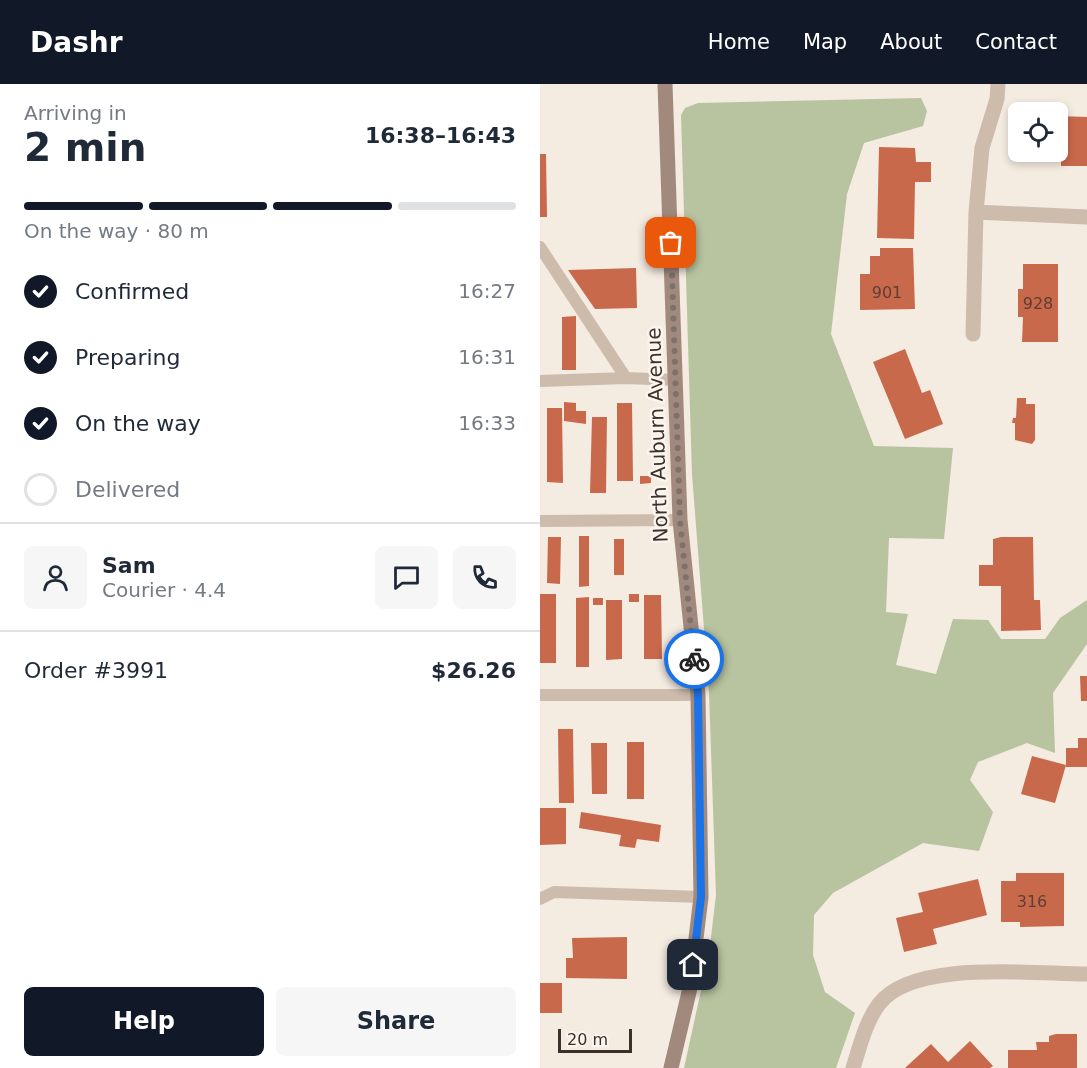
<!DOCTYPE html>
<html lang="en">
<head>
<meta charset="utf-8">
<style>
	:root { --surface:#fff; --page:#f6f6f7; --text:#1f2937; --muted:#747a83; --line:#e0e1e3; --accent:#111827 }
	body { margin:0; font-family:"DejaVu Sans",sans-serif; background:var(--page); color:var(--text); height:100vh; display:flex; flex-direction:column; font-size:22px; white-space:nowrap }
	* { box-sizing:border-box; margin:0 }
	p { font-size:20px; color:var(--muted) }
	.icon { flex:none; width:33px; height:33px; fill:none; stroke:currentColor; stroke-width:2; stroke-linecap:round; stroke-linejoin:round }
	.map { position:relative; flex:1; overflow:hidden }
	.side { display:flex; flex-direction:column; background:var(--surface); width:540px }
	.side>* { flex:none }
	.tools { position:absolute; left:468px; top:18px; display:grid; gap:12px }
	.tools a { display:grid; place-items:center; width:60px; height:60px; border-radius:9px; background:var(--surface); box-shadow:0 3px 9px #0003; font-size:30px }
	.scale { position:absolute; left:18px; bottom:15px; width:74px; box-sizing:border-box; padding-left:6px; border:3px solid #3b302b; border-top:0; font-size:16px; line-height:21px; white-space:nowrap; color:#3b302b; -webkit-text-stroke:4px #fbf5ee; paint-order:stroke }
	.pin { position:absolute; display:grid; place-items:center; width:51px; height:51px; color:#fff; margin:-26px; border-radius:12px; box-shadow:0 3px 9px #0006 }
	.courier { position:absolute; display:grid; place-items:center; width:60px; height:60px; margin:-30px; border:4px solid #1a73e8; border-radius:50%; background:#fff; color:#222; box-shadow:0 2px 8px #0007 }
	.headline em { font-style:normal; font-weight:800 }
	.headline div { display:flex; flex-direction:column-reverse }
	.headline { display:flex; align-items:center; justify-content:space-between; height:102px; padding:0 24px }
	h1 { font-size:39px; font-weight:800; line-height:45px }
	.bar { display:grid; grid-template-columns:repeat(4,1fr); gap:9px 6px; align-content:center; height:72px; padding:0 24px }
	.bar i { height:8px; border-radius:4px; background:var(--line) }
	.bar .on { background:var(--accent) }
	.bar p { grid-column:span 4 }
	.line { display:flex; align-items:center; gap:15px; padding:0 24px; border-top:2px solid var(--line) }
	.line div { flex:1 }
	.round { display:grid; place-items:center; flex:none; width:63px; height:63px; border-radius:9px; background:var(--page) }
	ol { padding:0 24px; list-style:none }
	li { display:flex; align-items:center; gap:18px; height:66px }
	li p { margin-inline-start:auto }
	li .icon { padding:6px; border-radius:50%; background:var(--accent); color:#fff; stroke-width:4 }
	li:last-child { color:var(--muted) }
	li i { width:33px; height:33px; border:3px solid var(--line); border-radius:50% }
	.primary-button { display:flex; gap:12px; margin-top:auto; padding:12px 24px }
	.primary-button a { flex:1; height:69px; border-radius:9px; background:var(--accent); color:#fff; font-size:24px; font-weight:800; line-height:69px; text-align:center }
	.primary-button a+a { background:var(--page); color:var(--text) }
	header { display:flex; align-items:center; gap:36px; box-sizing:border-box; height:84px; padding:0 30px; background:var(--accent); color:#fff }
	header strong { font-size:28px }
	nav { display:flex; gap:33px; margin-inline-start:auto; font-size:21px }
	main { display:flex; flex:1; min-height:0 }
	.map>svg:first-child { display:block }
	.green { fill:#b8c4a0 }
	.building { fill:#c8694b }
	.lines { fill:none; stroke-linecap:round; stroke-linejoin:round }
	.lane { stroke:#cdbbac; stroke-width:12 }
	.street { stroke:#cdbbac; stroke-width:15 }
	.secondary { stroke:#a18a7d; stroke-width:15 }
	.done { stroke:#7c716b; stroke-width:6; stroke-dasharray:0 10.8 }
	.route { stroke:#1a73e8; stroke-width:8 }
	.labels { text-anchor:middle; dominant-baseline:central; stroke-width:5; stroke-linejoin:round; paint-order:stroke }
	.number-label { font-size:16px; fill:#5e3e33 }
	.street-label { font-size:20px; fill:#3b302b; stroke:#fbf5ee }
</style>
</head>
<body>
<header>
<strong>Dashr</strong>
<nav><a>Home</a><a>Map</a><a>About</a><a>Contact</a></nav>
</header>
<main>
<section class="side">
<div class="headline"><div><h1>2 min</h1><p>Arriving in</p></div><em>16:38–16:43</em></div>
<div class="bar"><i class="on"></i><i class="on"></i><i class="on"></i><i></i><p>On the way · 80 m</p></div>
<ol>
<li><svg class="icon" aria-label="check" viewBox="0 0 24 24"><path d="M5 12l5 5 9-10"/></svg>Confirmed<p>16:27</p></li>
<li><svg class="icon" aria-label="check" viewBox="0 0 24 24"><path d="M5 12l5 5 9-10"/></svg>Preparing<p>16:31</p></li>
<li><svg class="icon" aria-label="check" viewBox="0 0 24 24"><path d="M5 12l5 5 9-10"/></svg>On the way<p>16:33</p></li>
<li><i></i>Delivered</li>
</ol>
<div class="line" style="height:108px"><a class="round"><svg class="icon" aria-label="person" viewBox="0 0 24 24"><circle cx="12" cy="8" r="4"/><path d="M4 21q1-7 8-7t8 7"/></svg></a><div><b>Sam</b><p>Courier · 4.4</p></div><a class="round"><svg class="icon" aria-label="chat" viewBox="0 0 24 24"><path d="M4 5h16v11H9l-5 4z"/></svg></a><a class="round"><svg class="icon" aria-label="phone" viewBox="0 0 24 24"><path d="M5 4h4l2 5-3 2q2 4 5 5l2-3 5 2v4C11 20 4 13 5 4z"/></svg></a></div>
<div class="line" style="height:78px"><div>Order #3991</div><b>$26.26</b></div>
<div class="primary-button"><a>Help</a><a>Share</a></div>
</section>
<div class="map">
<svg width="547" height="984" viewBox="0 0 547 984">
	<rect width="100%" height="100%" fill="#f4ebe1"/>
	<path class="green" d="M 381,14 L 387,27 L 383,42 L 324,59 L 307,110 L 291,250 L 334,362 L 413,364 L 404,455 L 349,454 L 346,528 L 368,530 L 356,581 L 396,590 L 413,535 L 448,536 L 461,555 L 505,555 L 520,534 L 547,516 L 547,560 L 513,609 L 515,669 L 487,659 L 438,678 L 430,696 L 453,728 L 439,767 L 383,759 L 293,809 L 274,831 L 273,871 L 285,908 L 315,929 L 296,984 L 144,984 L 169,870 L 176,811 L 169,609 L 152,390 L 141,31 L 145,24 L 158,19 Z"/>
	<path class="building" d="M 518,32 L 547,33 L 547,82 L 521,82 L 521,75 L 501,74 L 501,68 L 518,68 Z
		M 339,63 L 375,64 L 376,78 L 391,78 L 391,98 L 375,98 L 374,155 L 337,154 Z
		M 0,70 L 6,70 L 7,133 L 0,133 Z
		M 340,164 L 373,164 L 375,225 L 320,226 L 320,190 L 330,190 L 330,172 L 340,172 Z
		M 483,180 L 518,180 L 518,258 L 482,258 L 483,233 L 478,233 L 478,205 L 483,205 Z
		M 96,184 L 97,224 L 55,225 L 28,186 Z
		M 36,232 L 36,286 L 22,286 L 22,233 Z
		M 365,265 L 382,309 L 390,306 L 403,340 L 365,355 L 333,278 Z
		M 477,314 L 486,314 L 486,320 L 495,320 L 495,356 L 492,360 L 475,356 L 475,339 L 472,339 L 473,334 L 476,334 Z
		M 24,318 L 36,319 L 36,327 L 46,327 L 46,340 L 24,337 Z
		M 77,319 L 92,319 L 93,397 L 77,397 Z
		M 7,324 L 22,324 L 23,399 L 7,398 Z
		M 52,333 L 67,333 L 66,409 L 50,409 Z
		M 100,392 L 111,392 L 111,399 L 100,400 Z
		M 39,452 L 49,452 L 49,502 L 39,503 Z
		M 8,453 L 21,453 L 20,500 L 7,499 Z
		M 461,453 L 493,453 L 494,516 L 500,516 L 501,546 L 461,547 L 461,502 L 439,502 L 439,481 L 453,481 L 453,455 Z
		M 74,455 L 84,455 L 84,491 L 74,491 Z
		M 0,510 L 16,510 L 16,579 L 0,579 Z
		M 89,510 L 99,510 L 99,518 L 89,518 Z
		M 104,511 L 121,511 L 122,575 L 104,575 Z
		M 49,513 L 49,583 L 36,583 L 36,514 Z
		M 53,514 L 63,514 L 63,521 L 53,521 Z
		M 66,516 L 82,516 L 82,575 L 66,576 Z
		M 540,592 L 547,592 L 547,617 L 541,617 Z
		M 18,645 L 33,645 L 34,719 L 19,719 Z
		M 538,654 L 547,654 L 547,683 L 526,683 L 526,664 L 538,664 Z
		M 87,658 L 104,658 L 104,715 L 87,715 Z
		M 51,659 L 67,659 L 67,710 L 52,710 Z
		M 492,672 L 526,681 L 515,719 L 481,710 Z
		M 0,724 L 26,724 L 26,760 L 0,761 Z
		M 41,728 L 121,741 L 119,758 L 97,755 L 95,764 L 79,762 L 81,751 L 39,744 Z
		M 476,789 L 524,789 L 524,842 L 480,843 L 480,838 L 461,838 L 461,797 L 476,797 Z
		M 438,795 L 447,831 L 393,845 L 397,860 L 364,868 L 356,834 L 383,828 L 378,809 Z
		M 87,853 L 87,895 L 26,894 L 26,874 L 33,874 L 32,854 Z
		M 0,899 L 22,899 L 22,929 L 0,929 Z
		M 516,950 L 537,950 L 537,984 L 468,984 L 468,966 L 497,966 L 496,958 L 509,958 L 509,952 Z
		M 430,957 L 453,982 L 450,984 L 365,984 L 391,960 L 408,978 Z"/>
	<g class="lines">
		<path class="lane" d="M 0,163 L 86,294
			M 0,297 L 86,294 L 136,296
			M 0,437 L 140,436
			M 0,611 L 158,611
			M 0,815 L 14,808 L 161,813"/>
		<path class="street" d="M 458,0 L 457,15 L 442,64 L 436,128 L 547,133
			M 433,250 L 436,128
			M 313,984 C 320,962 325,939 339,920 C 373,875 494,890 547,890"/>
		<path class="secondary" d="M 125,0 L 140,436 L 158,611 L 161,813 L 150,904 L 131,984"/>
	</g>
	<g class="lines">
		<path class="done" d="M 131,159 L 140,436 L 154,575"/>
		<path class="route" d="M 153,881 L 161,813 L 158,611 L 154,575"/>
	</g>
	<g class="labels">
		<g class="number-label">
			<text x="347" y="208">901</text>
			<text x="498" y="219">928</text>
			<text x="492" y="817">316</text>
		</g>
		<g class="street-label">
			<text transform="translate(117 351) rotate(-92)">North Auburn Avenue</text>
		</g>
	</g>
</svg>
<div class="tools">
<a><svg class="icon" aria-label="locate" viewBox="0 0 24 24"><circle cx="12" cy="12" r="6"/><path d="M12 2v4M12 18v4M2 12h4M18 12h4"/></svg></a>
</div>
<div class="scale">20 m</div>
<div class="pin" style="left:131px;top:159px;background:#ea580c"><svg class="icon" aria-label="bag" viewBox="0 0 24 24"><path d="M5 8h14l-1 12H6zM9 8a3 3 0 0 1 6 0"/></svg></div>
<div class="pin" style="left:153px;top:881px;background:#1f2937"><svg class="icon" aria-label="home" viewBox="0 0 24 24"><path d="M3 11l9-7 9 7M6 9v11h12V9"/></svg></div>
<div class="courier" style="left:154px;top:575px"><svg class="icon" aria-label="bike" viewBox="0 0 24 24"><circle cx="6" cy="16" r="4"/><circle cx="18" cy="16" r="4"/><path d="M6 16l4-8h5l3 8M10 8l3 8H6M13 5h3"/></svg></div>
</div>
</main>
</body>
</html>
